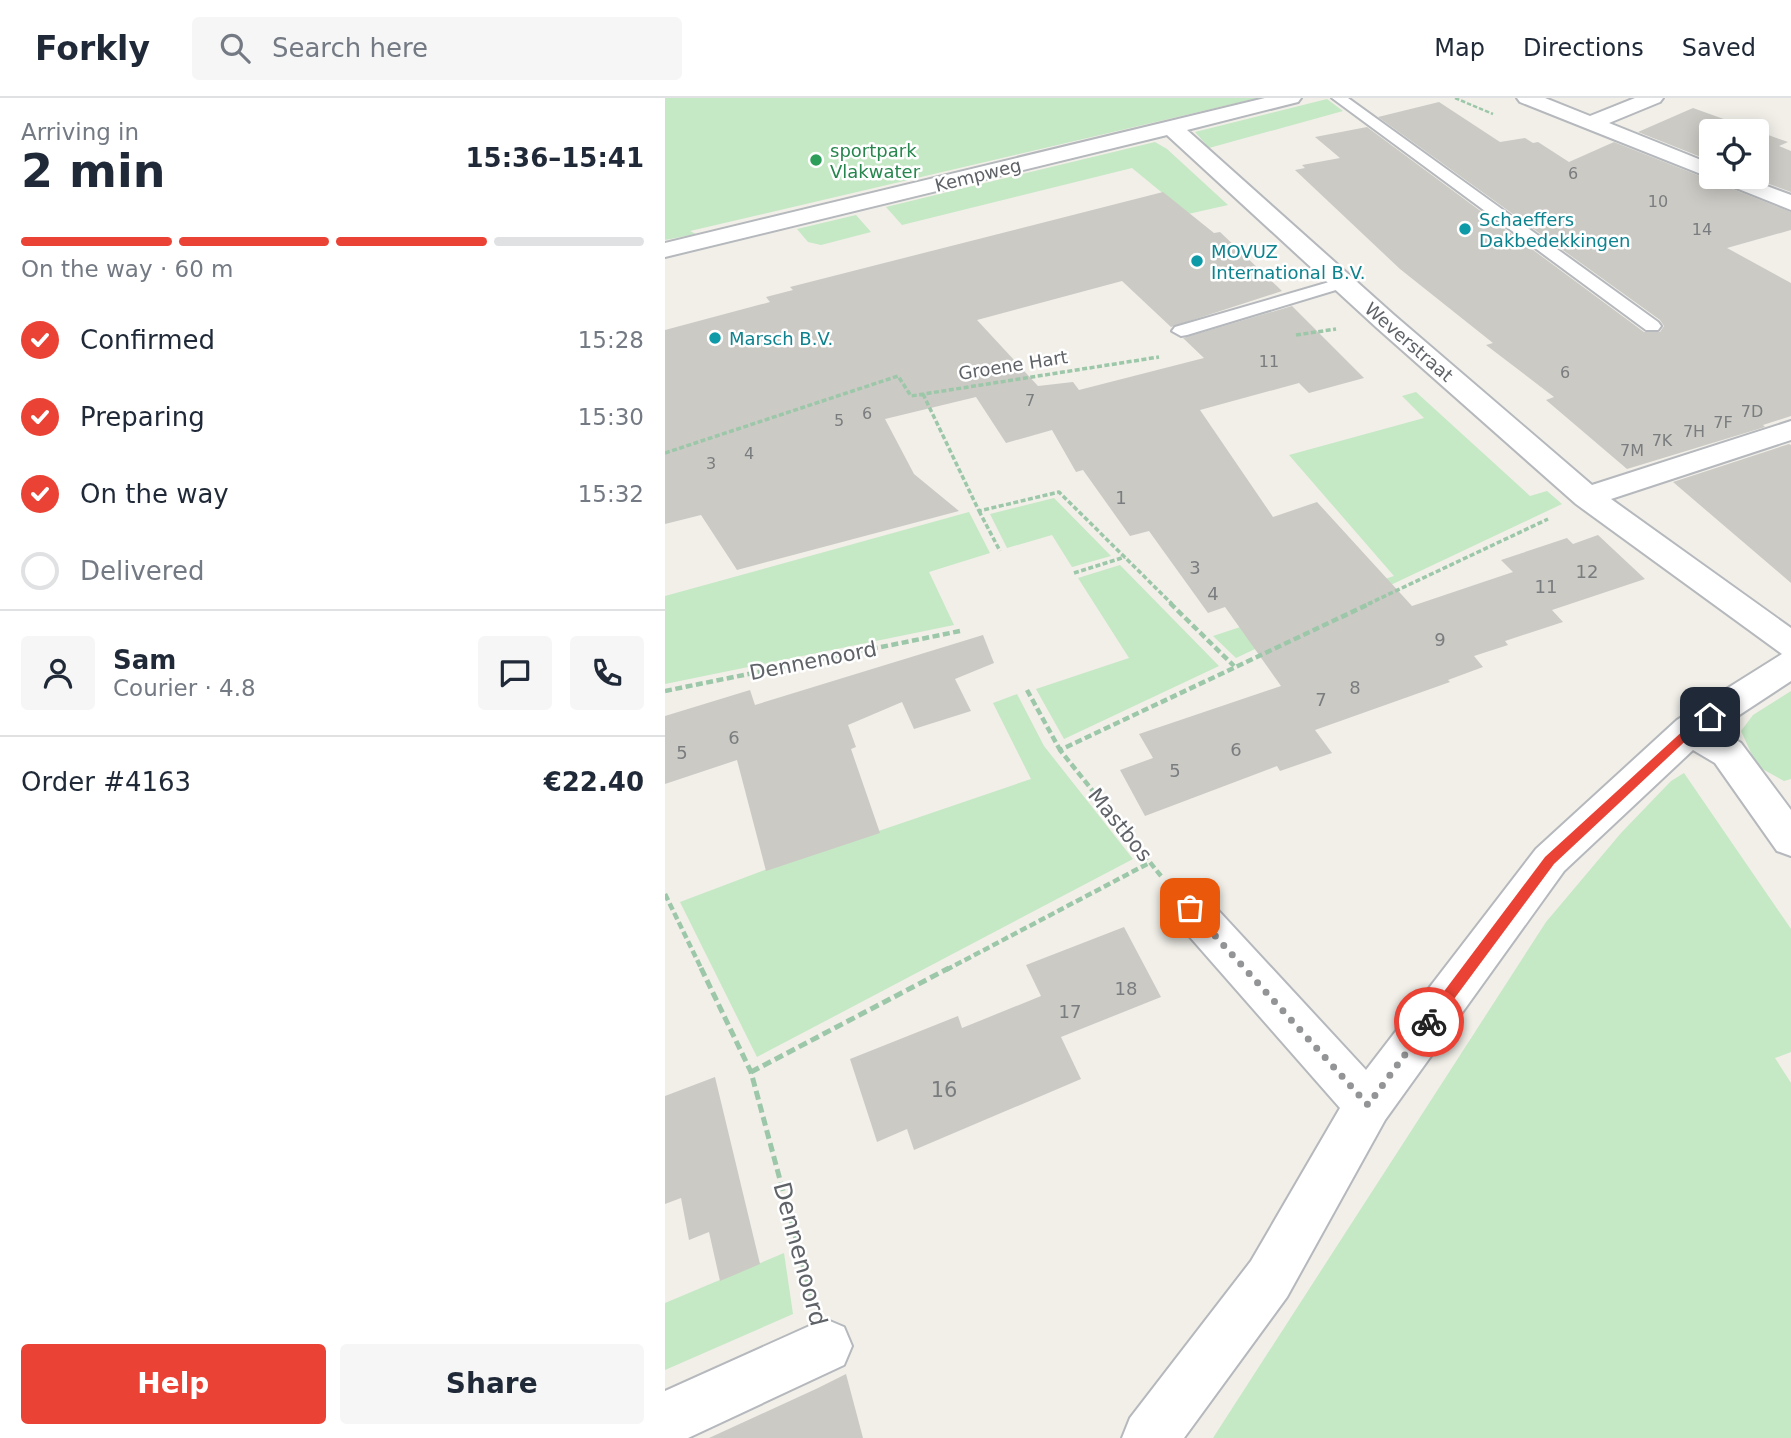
<!DOCTYPE html>
<html lang="en">
<head>
<meta charset="utf-8">
<style>
	:root { --surface:#fff; --page:#f6f6f7; --text:#1f2937; --muted:#747a83; --line:#e0e1e3; --accent:#ea4335 }
	body { margin:0; font-family:"DejaVu Sans",sans-serif; background:var(--page); color:var(--text); height:100vh; display:flex; flex-direction:column; font-size:26px; white-space:nowrap }
	* { box-sizing:border-box; margin:0 }
	p { font-size:23px; color:var(--muted) }
	.icon { flex:none; width:38px; height:38px; fill:none; stroke:currentColor; stroke-width:2; stroke-linecap:round; stroke-linejoin:round }
	.map { position:relative; flex:1; overflow:hidden }
	.details { display:flex; flex-direction:column; background:var(--surface); width:665px }
	.details>* { flex:none }
	.controls { position:absolute; left:1034px; top:21px; display:grid; gap:14px }
	.controls a { display:grid; place-items:center; width:70px; height:70px; border-radius:7px; background:var(--surface); box-shadow:0 4px 18px #0003; font-size:35px }
	.pin { position:absolute; display:grid; place-items:center; width:60px; height:60px; color:#fff; margin:-30px; border-radius:14px; box-shadow:0 4px 10px #0006 }
	.courier { position:absolute; display:grid; place-items:center; width:70px; height:70px; margin:-35px; border:5px solid #ea4335; border-radius:50%; background:#fff; color:#222; box-shadow:0 2px 9px #0007 }
	.headline em { font-style:normal; font-weight:700 }
	.headline div { display:flex; flex-direction:column-reverse }
	.headline { display:flex; align-items:center; justify-content:space-between; height:119px; padding:0 21px }
	h1 { font-size:46px; font-weight:700; line-height:52px }
	.bar { display:grid; grid-template-columns:repeat(4,1fr); gap:10px 7px; align-content:center; height:84px; padding:0 21px }
	.bar i { height:9px; border-radius:5px; background:var(--line) }
	.bar .active { background:var(--accent) }
	.bar p { grid-column:span 4 }
	.line { display:flex; align-items:center; gap:18px; padding:0 21px; border-top:2px solid var(--line) }
	.line div { flex:1 }
	.round { display:grid; place-items:center; flex:none; width:74px; height:74px; border-radius:7px; background:var(--page) }
	ol { padding:0 21px; list-style:none }
	li { display:flex; align-items:center; gap:21px; height:77px }
	li p { margin-inline-start:auto }
	li .icon { padding:7px; border-radius:50%; background:var(--accent); color:#fff; stroke-width:4 }
	li:last-child { color:var(--muted) }
	li i { width:38px; height:38px; border:4px solid var(--line); border-radius:50% }
	.cta { display:flex; gap:14px; margin-top:auto; padding:14px 21px }
	.cta a { flex:1; height:80px; border-radius:7px; background:var(--accent); color:#fff; font-size:28px; font-weight:700; line-height:80px; text-align:center }
	.cta a+a { background:var(--page); color:var(--text) }
	header { display:flex; align-items:center; gap:42px; box-sizing:border-box; height:98px; padding:0 35px; background:var(--surface); border-bottom:2px solid var(--line) }
	header strong { font-size:33px }
	nav { display:flex; gap:38px; margin-inline-start:auto; font-size:24px }
	.search { width:490px; height:63px; background:var(--page); display:flex; align-items:center; gap:18px; box-sizing:border-box; padding:0 24px; border-radius:7px; color:var(--muted); font-size:26px }
	main { display:flex; flex:1; min-height:0 }
	.map>svg:first-child { display:block }
	.green { fill:#c5e8c5 }
	.building { fill:#cccac5 }
	.lines { fill:none; stroke-linecap:round; stroke-linejoin:round }
	.service-casing { stroke:#b5b8bc; stroke-width:4 }
	.minor-casing { stroke:#b5b8bc; stroke-width:4 }
	.path-far3 { stroke:#9cc7a9; stroke-width:2.5; stroke-dasharray:4.5 2; stroke-linecap:butt }
	.path-far2 { stroke:#9cc7a9; stroke-width:3.5; stroke-dasharray:5 2.5; stroke-linecap:butt }
	.path-far1 { stroke:#9cc7a9; stroke-width:4.5; stroke-dasharray:7 3.5; stroke-linecap:butt }
	.path { stroke:#9cc7a9; stroke-width:5; stroke-dasharray:9 4.5; stroke-linecap:butt }
	.service { fill:#fff; fill-rule:evenodd }
	.minor { fill:#fff; fill-rule:evenodd }
	.route { fill:#ea4335 }
	.done { stroke:#929495; stroke-width:7; stroke-dasharray:0 12.6 }
	.leisure-dot { fill:#2e9e5b; stroke:#fff; stroke-width:2.5 }
	.culture-dot { fill:#0f9aa8; stroke:#fff; stroke-width:2.5 }
	.labels { text-anchor:middle; dominant-baseline:central; stroke-width:5; stroke-linejoin:round; paint-order:stroke }
	.far-number-label { font-size:16px; fill:#7a7d7f }
	.far-leisure-label { font-size:18px; fill:#27864d; stroke:#fff; text-anchor:start }
	.far-street-label { font-size:18px; fill:#5f6368; stroke:#fff }
	.far-culture-label { font-size:18px; fill:#0d838f; stroke:#fff; text-anchor:start }
	.number-label { font-size:18px; fill:#7a7d7f }
	.street-label { font-size:21px; fill:#5f6368; stroke:#fff }
	.near-number-label { font-size:21px; fill:#7a7d7f }
	.near-street-label { font-size:24px; fill:#5f6368; stroke:#fff }
</style>
</head>
<body>
<header>
<strong>Forkly</strong>
<div class="search"><svg class="icon" aria-label="search" viewBox="0 0 24 24"><circle cx="10" cy="10" r="6"/><path d="M15 15l6 6"/></svg>Search here</div>
<nav><a>Map</a><a>Directions</a><a>Saved</a></nav>
</header>
<main>
<section class="details">
<div class="headline"><div><h1>2 min</h1><p>Arriving in</p></div><em>15:36–15:41</em></div>
<div class="bar"><i class="active"></i><i class="active"></i><i class="active"></i><i></i><p>On the way · 60 m</p></div>
<ol>
<li><svg class="icon" aria-label="check" viewBox="0 0 24 24"><path d="M5 12l5 5 9-10"/></svg>Confirmed<p>15:28</p></li>
<li><svg class="icon" aria-label="check" viewBox="0 0 24 24"><path d="M5 12l5 5 9-10"/></svg>Preparing<p>15:30</p></li>
<li><svg class="icon" aria-label="check" viewBox="0 0 24 24"><path d="M5 12l5 5 9-10"/></svg>On the way<p>15:32</p></li>
<li><i></i>Delivered</li>
</ol>
<div class="line" style="height:126px"><a class="round"><svg class="icon" aria-label="person" viewBox="0 0 24 24"><circle cx="12" cy="8" r="4"/><path d="M4 21q1-7 8-7t8 7"/></svg></a><div><b>Sam</b><p>Courier · 4.8</p></div><a class="round"><svg class="icon" aria-label="chat" viewBox="0 0 24 24"><path d="M4 5h16v11H9l-5 4z"/></svg></a><a class="round"><svg class="icon" aria-label="phone" viewBox="0 0 24 24"><path d="M5 4h4l2 5-3 2q2 4 5 5l2-3 5 2v4C11 20 4 13 5 4z"/></svg></a></div>
<div class="line" style="height:91px"><div>Order #4163</div><b>€22.40</b></div>
<div class="cta"><a>Help</a><a>Share</a></div>
</section>
<div class="map">
<svg width="1126" height="1340" viewBox="0 0 1126 1340">
	<rect width="100%" height="100%" fill="#f1efe8"/>
	<path class="green" d="M 0,0 L 593,0 L 25,133 L 31,136 L 0,142 Z
		M 662,1 L 678,13 L 544,50 L 530,34 Z
		M 490,44 L 502,51 L 563,107 L 523,116 L 467,70 L 237,127 L 221,109 Z
		M 191,117 L 206,134 L 156,147 L 143,144 L 132,131 Z
		M 751,294 L 865,398 L 882,393 L 897,406 L 571,560 L 548,538 L 729,478 L 624,357 L 759,320 L 737,298 Z
		M 389,400 L 446,458 L 407,469 L 387,437 L 342,450 L 325,416 Z
		M 304,414 L 325,455 L 264,474 L 289,527 L 0,586 L 0,498 Z
		M 455,467 L 554,568 L 399,641 L 371,591 L 464,560 L 413,480 Z
		M 1126,593 L 1126,681 L 1119,683 L 1092,668 L 1076,633 L 1088,617 Z
		M 352,596 L 379,648 L 468,761 L 92,959 L 15,804 L 102,771 L 366,681 L 328,605 Z
		M 1019,675 L 1126,831 L 1126,954 L 1110,960 L 1126,985 L 1126,1340 L 548,1340 L 881,824 L 956,735 L 1006,683 Z
		M 119,1155 L 128,1216 L 0,1272 L 0,1205 Z"/>
	<path class="building" d="M 774,4 L 835,44 L 860,40 L 868,45 L 873,44 L 904,64 L 949,44 L 1126,114 L 1126,132 L 1062,150 L 1126,185 L 1126,318 L 1098,327 L 1100,329 L 962,371 L 881,302 L 889,299 L 821,247 L 828,245 L 735,171 L 630,72 L 640,70 L 637,67 L 675,60 L 650,39 L 702,29 L 979,234 L 995,234 L 999,228 L 995,222 L 713,19 Z
		M 1028,10 L 1092,33 L 1046,33 L 1046,63 L 973,34 Z
		M 1092,33 L 1123,44 L 1114,48 L 1126,53 L 1126,94 L 1085,79 L 1092,79 Z
		M 498,94 L 549,135 L 555,134 L 617,193 L 506,229 L 457,183 L 312,222 L 373,288 L 408,284 L 414,292 L 539,260 L 518,240 L 627,208 L 699,280 L 644,295 L 634,285 L 535,312 L 608,419 L 652,404 L 747,508 L 848,474 L 836,462 L 902,440 L 908,446 L 933,437 L 980,481 L 887,512 L 898,524 L 840,543 L 843,547 L 809,558 L 818,569 L 783,582 L 785,584 L 650,632 L 667,655 L 615,673 L 612,668 L 480,718 L 455,672 L 488,660 L 474,636 L 616,588 L 560,509 L 543,515 L 484,433 L 465,438 L 418,372 L 411,374 L 387,332 L 341,345 L 311,299 L 220,321 L 249,376 L 294,413 L 72,472 L 36,417 L 0,426 L 0,232 L 105,204 L 101,199 L 128,192 L 125,189 Z
		M 1124,346 L 1126,347 L 1126,485 L 1008,384 Z
		M 318,537 L 329,565 L 290,581 L 306,613 L 249,631 L 237,604 L 183,627 L 191,649 L 186,651 L 215,735 L 101,773 L 72,662 L 0,686 L 0,618 L 85,592 L 90,607 Z
		M 459,829 L 496,899 L 396,939 L 416,981 L 249,1052 L 242,1031 L 212,1044 L 185,961 L 293,918 L 297,930 L 376,898 L 361,867 Z
		M 50,979 L 95,1166 L 55,1183 L 44,1134 L 24,1142 L 16,1100 L 0,1106 L 0,998 Z
		M 181,1276 L 198,1340 L 44,1340 L 153,1290 Z"/>
	<g class="lines">
		<g class="service-casing">
			<path id="service" d="M 667,0 L 683,0 L 993,224 L 996,228 L 993,232 L 981,232 Z
				M 678,180 L 686,185 L 684,188 L 522,237 L 516,238 L 507,233 L 510,229 Z"/>
		</g>
		<g class="minor-casing">
			<path id="minor" d="M 600,0 L 636,0 L 633,4 L 522,32 L 729,217 L 927,387 L 1126,323 L 1126,342 L 946,401 L 1126,530 L 1126,583 L 1053,631 L 1076,645 L 1126,712 L 1126,758 L 1112,753 L 1050,665 L 1028,652 L 899,773 L 720,1022 L 622,1199 L 519,1340 L 457,1340 L 465,1320 L 586,1163 L 675,1010 L 510,822 L 504,810 L 510,798 L 525,793 L 540,798 L 701,972 L 871,751 L 1012,622 L 1117,556 L 911,406 L 711,229 L 502,37 L 0,159 L 0,145 Z
				M 852,0 L 880,0 L 925,18 L 970,0 L 998,0 L 995,4 L 944,25 L 1046,66 L 1046,79 L 1078,79 L 1126,97 L 1126,112 L 855,4 Z
				M 160,1221 L 179,1229 L 187,1248 L 179,1267 L 23,1340 L 0,1340 L 0,1293 Z"/>
		</g>
		<path class="path-far3" d="M 790,0 L 828,16"/>
		<path class="path-far2" d="M 631,237 L 671,231
			M 258,296 L 314,413 L 394,394 L 507,506
			M 0,355 L 233,278 L 246,298 L 494,259
			M 314,413 L 335,453
			M 409,475 L 460,459
			M 703,506 L 883,421"/>
		<path class="path-far1" d="M 505,505 L 569,568
			M 362,592 L 395,652
			M 0,593 L 295,533
			M 496,778 L 395,652 L 706,505
			M 0,796 L 37,872
			M 281,872 L 484,765"/>
		<path class="path" d="M 36,870 L 86,974 L 146,1197
			M 86,974 L 284,870"/>
		<use href="#service" class="service"/>
		<use href="#minor" class="minor"/>
	</g>
	<path class="route" d="M 1045,615 L 1050,619 L 1049,622 L 1029,635 L 889,766 L 769,928 L 759,928 L 759,920 L 880,759 L 1021,630 Z"/>
	<g class="lines">
		<path class="done" d="M 525,810 L 703,1007 L 764,924"/>
	</g>
	<circle class="leisure-dot" cx="151" cy="62" r="7"/>
	<g class="culture-dot">
		<circle cx="800" cy="131" r="7"/>
		<circle cx="532" cy="163" r="7"/>
		<circle cx="50" cy="240" r="7"/>
	</g>
	<g class="labels">
		<g class="far-number-label">
			<text x="908" y="75">6</text>
			<text x="993" y="103">10</text>
			<text x="1037" y="131">14</text>
			<text x="604" y="263">11</text>
			<text x="900" y="274">6</text>
			<text x="365" y="302">7</text>
			<text x="1087" y="313">7D</text>
			<text x="202" y="315">6</text>
			<text x="174" y="322">5</text>
			<text x="1058" y="324">7F</text>
			<text x="1029" y="333">7H</text>
			<text x="997" y="342">7K</text>
			<text x="967" y="352">7M</text>
			<text x="84" y="355">4</text>
			<text x="46" y="365">3</text>
		</g>
		<g class="far-leisure-label">
			<text x="165" y="52">sportpark<tspan x="165" dy="21">Vlakwater</tspan></text>
		</g>
		<g class="far-street-label">
			<text transform="translate(313 77) rotate(-14)">Kempweg</text>
			<text transform="translate(744 244) rotate(41)">Weverstraat</text>
			<text transform="translate(348 267) rotate(-9)">Groene Hart</text>
		</g>
		<g class="far-culture-label">
			<text x="814" y="121">Schaeffers<tspan x="814" dy="21">Dakbedekkingen</tspan></text>
			<text x="546" y="153">MOVUZ<tspan x="546" dy="21">International B.V.</tspan></text>
			<text x="64" y="240">Marsch B.V.</text>
		</g>
		<g class="number-label">
			<text x="456" y="399">1</text>
			<text x="530" y="469">3</text>
			<text x="922" y="473">12</text>
			<text x="881" y="488">11</text>
			<text x="548" y="495">4</text>
			<text x="775" y="541">9</text>
			<text x="690" y="589">8</text>
			<text x="656" y="601">7</text>
			<text x="69" y="639">6</text>
			<text x="571" y="651">6</text>
			<text x="17" y="654">5</text>
			<text x="510" y="672">5</text>
			<text x="461" y="890">18</text>
			<text x="405" y="913">17</text>
		</g>
		<g class="street-label">
			<text transform="translate(148 563) rotate(-11)">Dennenoord</text>
			<text transform="translate(455 727) rotate(51)">Mastbos</text>
		</g>
		<g class="near-number-label">
			<text x="279" y="992">16</text>
		</g>
		<g class="near-street-label">
			<text transform="translate(135 1156) rotate(75)">Dennenoord</text>
		</g>
	</g>
</svg>
<div class="controls">
<a><svg class="icon" aria-label="locate" viewBox="0 0 24 24"><circle cx="12" cy="12" r="6"/><path d="M12 2v4M12 18v4M2 12h4M18 12h4"/></svg></a>
</div>
<div class="pin" style="left:525px;top:810px;background:#ea580c"><svg class="icon" aria-label="bag" viewBox="0 0 24 24"><path d="M5 8h14l-1 12H6zM9 8a3 3 0 0 1 6 0"/></svg></div>
<div class="pin" style="left:1045px;top:619px;background:#1f2937"><svg class="icon" aria-label="home" viewBox="0 0 24 24"><path d="M3 11l9-7 9 7M6 9v11h12V9"/></svg></div>
<div class="courier" style="left:764px;top:924px"><svg class="icon" aria-label="bike" viewBox="0 0 24 24"><circle cx="6" cy="16" r="4"/><circle cx="18" cy="16" r="4"/><path d="M6 16l4-8h5l3 8M10 8l3 8H6M13 5h3"/></svg></div>
</div>
</main>
</body>
</html>
